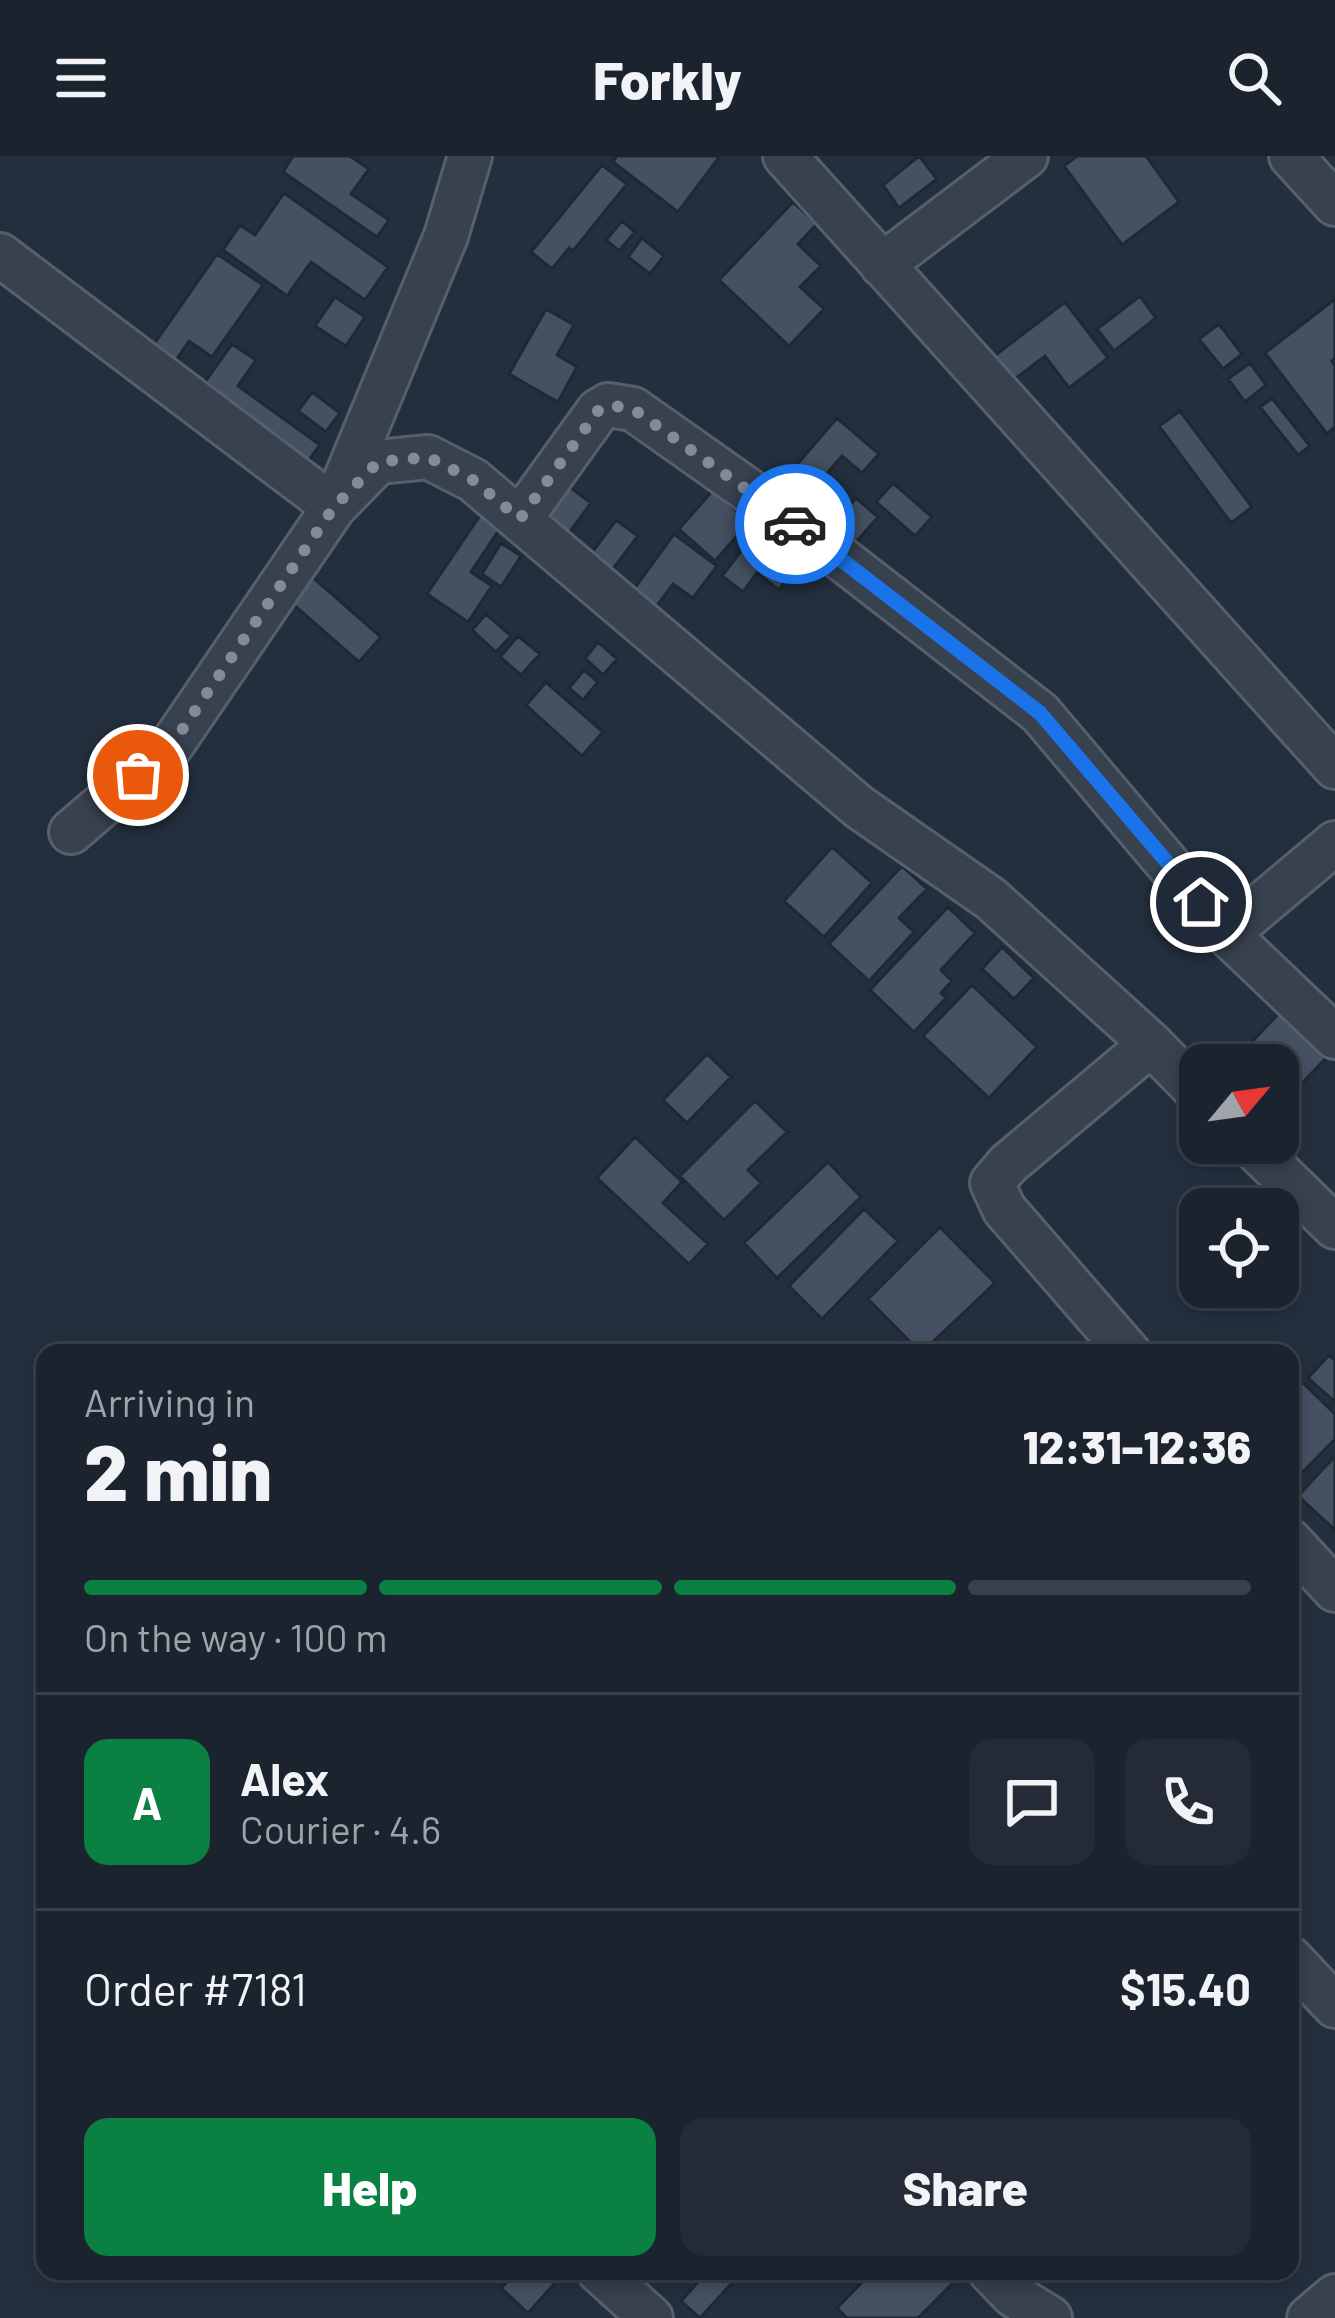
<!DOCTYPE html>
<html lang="en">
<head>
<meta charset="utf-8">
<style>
	:root { --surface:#1b232e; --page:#242b36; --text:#f1f3f6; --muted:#a0a4aa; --line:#39404a; --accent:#0b8043 }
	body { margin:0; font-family:Barlow,sans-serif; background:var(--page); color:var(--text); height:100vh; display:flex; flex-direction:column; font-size:45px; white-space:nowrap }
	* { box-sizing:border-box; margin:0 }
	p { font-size:39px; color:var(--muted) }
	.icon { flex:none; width:66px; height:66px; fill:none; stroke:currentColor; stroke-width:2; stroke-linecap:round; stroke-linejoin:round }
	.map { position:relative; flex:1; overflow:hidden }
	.drawer { position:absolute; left:36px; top:1188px; width:1263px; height:936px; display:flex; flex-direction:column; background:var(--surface); border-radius:24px; box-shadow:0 6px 18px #0003,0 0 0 3px var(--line) }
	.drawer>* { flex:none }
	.needle { width:78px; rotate:61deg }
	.fabs { position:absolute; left:1179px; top:888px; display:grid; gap:24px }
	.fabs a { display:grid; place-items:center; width:120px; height:120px; border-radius:24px; background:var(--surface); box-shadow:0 6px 18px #0003,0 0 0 3px var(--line); font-size:60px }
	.pin { position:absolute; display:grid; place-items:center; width:102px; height:102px; color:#fff; margin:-51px; border:6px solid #fff; border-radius:50%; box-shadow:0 3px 12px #0007 }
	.courier { position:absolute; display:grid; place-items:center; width:120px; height:120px; margin:-60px; border:9px solid #1a73e8; border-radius:50%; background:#fff; color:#222; box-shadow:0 3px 15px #0007 }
	.headline em { font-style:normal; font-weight:800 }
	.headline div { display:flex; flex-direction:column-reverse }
	.headline { display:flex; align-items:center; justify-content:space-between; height:204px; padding:0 48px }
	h1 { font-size:78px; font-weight:800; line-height:90px }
	.bar { display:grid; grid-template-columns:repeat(4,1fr); gap:18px 12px; align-content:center; height:144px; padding:0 48px }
	.bar i { height:15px; border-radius:9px; background:var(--line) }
	.bar .on { background:var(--accent) }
	.bar p { grid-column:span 4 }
	.line { display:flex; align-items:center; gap:30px; padding:0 48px; border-top:3px solid var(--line) }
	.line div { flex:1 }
	.round { display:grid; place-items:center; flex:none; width:126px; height:126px; border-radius:24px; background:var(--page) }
	.cta { display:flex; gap:24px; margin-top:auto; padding:24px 48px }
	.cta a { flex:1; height:138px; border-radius:24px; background:var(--accent); color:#fff; font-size:48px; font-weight:800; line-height:138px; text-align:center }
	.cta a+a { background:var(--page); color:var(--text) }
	header { display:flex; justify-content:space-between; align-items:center; height:156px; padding:0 48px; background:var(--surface); font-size:54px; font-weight:800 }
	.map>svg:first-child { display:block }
	.building { fill:#455162; stroke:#1f2835; stroke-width:3 }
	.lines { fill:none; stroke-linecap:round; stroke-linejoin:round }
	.minor-casing { stroke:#565f6c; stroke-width:48 }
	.minor { stroke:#38414e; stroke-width:42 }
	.done { stroke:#828b98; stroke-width:12; stroke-dasharray:0 21.6 }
	.route { stroke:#1a73e8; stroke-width:15 }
</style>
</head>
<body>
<header><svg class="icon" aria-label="menu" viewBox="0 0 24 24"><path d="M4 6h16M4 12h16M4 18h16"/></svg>Forkly<svg class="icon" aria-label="search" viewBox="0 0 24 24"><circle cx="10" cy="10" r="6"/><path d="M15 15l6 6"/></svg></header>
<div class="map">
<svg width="1335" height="2162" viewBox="0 0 1335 2162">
	<rect width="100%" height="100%" fill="#242f3e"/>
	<path class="building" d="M 293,0 L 350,0 L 369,13 L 351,38 L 389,64 L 377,81 L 283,16 Z
		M 617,0 L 720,0 L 678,56 L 613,6 Z
		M 919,0 L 937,23 L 899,52 L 883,29 Z
		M 1077,0 L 1146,0 L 1179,46 L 1122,89 L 1064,10 Z
		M 602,9 L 627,28 L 573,95 L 569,92 L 552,113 L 531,96 Z
		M 284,37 L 388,111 L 365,144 L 311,106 L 287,140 L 223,94 L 240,69 L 255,79 Z
		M 793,46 L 817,68 L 798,88 L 821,110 L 800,131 L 824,153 L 789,190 L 719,124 Z
		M 622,65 L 635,76 L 619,95 L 606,84 Z
		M 642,82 L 664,100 L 650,118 L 628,101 Z
		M 217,98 L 263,129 L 212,201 L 189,185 L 174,207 L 152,191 Z
		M 1140,140 L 1156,162 L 1114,195 L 1097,173 Z
		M 335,141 L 365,161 L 346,190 L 315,170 Z
		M 1335,143 L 1335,202 L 1332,205 L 1335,209 L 1335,271 L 1327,278 L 1265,197 Z
		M 1065,146 L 1108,202 L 1069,232 L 1045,200 L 1003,232 L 985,207 Z
		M 546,153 L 574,169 L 557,199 L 577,211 L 558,246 L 509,218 Z
		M 1219,168 L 1242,198 L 1223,213 L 1199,183 Z
		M 232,188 L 256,204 L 238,230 L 320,289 L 304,311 L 198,236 Z
		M 1250,207 L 1266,229 L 1245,246 L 1228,223 Z
		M 312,236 L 340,257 L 326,276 L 298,255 Z
		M 1272,242 L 1310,290 L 1298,299 L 1260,251 Z
		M 1180,255 L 1252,351 L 1231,367 L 1159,270 Z
		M 837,262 L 879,298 L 862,317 L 842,300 L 803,345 L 781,327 Z
		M 893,327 L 932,361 L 915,380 L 876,346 Z
		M 567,329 L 591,347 L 561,388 L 537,370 Z
		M 713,334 L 749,366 L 715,405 L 679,373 Z
		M 856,342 L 878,361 L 850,393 L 828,374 Z
		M 481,358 L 501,371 L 471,416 L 492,430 L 468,466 L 427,438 Z
		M 616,364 L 638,380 L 606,422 L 585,406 Z
		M 674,378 L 717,410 L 693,442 L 673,428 L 651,458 L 628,441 Z
		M 753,379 L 796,411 L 779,434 L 757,417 L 743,436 L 722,420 Z
		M 501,387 L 521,400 L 501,431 L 482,418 Z
		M 309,418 L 381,481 L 359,506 L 287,443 Z
		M 486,458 L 511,480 L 496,496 L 472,474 Z
		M 518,480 L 540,498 L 521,519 L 500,501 Z
		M 598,486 L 617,503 L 603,519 L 585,502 Z
		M 584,514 L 598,526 L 583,544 L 569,532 Z
		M 546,526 L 603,576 L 582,600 L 526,549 Z
		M 832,691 L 872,727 L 824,781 L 784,745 Z
		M 902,710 L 927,733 L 899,762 L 914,776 L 869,825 L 829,788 Z
		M 948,751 L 975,777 L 941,814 L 952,825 L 941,837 L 946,842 L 914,876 L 870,834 Z
		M 1002,791 L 1034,822 L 1014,843 L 982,813 Z
		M 972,829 L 1037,891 L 989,942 L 923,880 Z
		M 1284,852 L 1331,897 L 1278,952 L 1278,909 L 1230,909 Z
		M 707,898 L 731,921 L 687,967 L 663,944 Z
		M 755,945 L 787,976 L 748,1014 L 761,1027 L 724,1064 L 680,1020 Z
		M 635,981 L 682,1026 L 663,1047 L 708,1088 L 689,1108 L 597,1022 Z
		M 828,1006 L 861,1041 L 777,1122 L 744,1087 Z
		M 864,1053 L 898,1085 L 822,1163 L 789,1130 Z
		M 940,1071 L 995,1127 L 921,1197 L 868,1143 Z
		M 1329,1199 L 1335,1204 L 1335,1246 L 1308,1222 Z
		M 1302,1226 L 1335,1258 L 1335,1283 L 1290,1329 L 1290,1238 Z
		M 1335,1300 L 1335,1374 L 1298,1340 Z
		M 517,2115 L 566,2115 L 528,2157 L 501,2132 Z
		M 708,2115 L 742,2116 L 700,2162 L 681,2145 Z
		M 873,2115 L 943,2115 L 954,2126 L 918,2162 L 847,2162 L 837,2152 Z"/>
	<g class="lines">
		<g class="minor-casing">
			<path id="minor" d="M 785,0 L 1335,611
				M 1291,0 L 1335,48
				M 0,99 L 334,351 L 378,306 L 428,301 L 473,324 L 859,651 L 991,743 L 1151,888 L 1200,938
				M 882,109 L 1026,0
				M 520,363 L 598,255 L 608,249 L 633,253 L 803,373 L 1040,557 L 1227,778 L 1335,881
				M 71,676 L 171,590 L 334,351 L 446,80 L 470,0
				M 1227,778 L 1335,687
				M 1249,987 L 1335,1071
				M 1129,1197 L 1004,1053 L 992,1027 L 1008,1008 L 1151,888
				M 1290,1385 L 1335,1434
				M 1290,1802 L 1335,1850
				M 599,2115 L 651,2162
				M 990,2115 L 1013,2139 L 1050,2162
				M 1309,2162 L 1335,2140"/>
		</g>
		<use href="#minor" class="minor"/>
	</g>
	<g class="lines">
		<path class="done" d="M 138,619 L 171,590 L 334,351 L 378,306 L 428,301 L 473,324 L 520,363 L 598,255 L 608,249 L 633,253 L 795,368"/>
		<path class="route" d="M 795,368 L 1040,557 L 1201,746"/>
	</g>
</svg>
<div class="fabs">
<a><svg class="needle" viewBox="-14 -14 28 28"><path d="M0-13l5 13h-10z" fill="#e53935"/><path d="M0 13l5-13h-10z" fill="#a0a4aa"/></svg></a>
<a><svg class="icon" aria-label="locate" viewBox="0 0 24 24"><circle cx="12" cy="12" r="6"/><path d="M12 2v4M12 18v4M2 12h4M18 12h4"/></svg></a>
</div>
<div class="pin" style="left:138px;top:619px;background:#ea580c"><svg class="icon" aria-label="bag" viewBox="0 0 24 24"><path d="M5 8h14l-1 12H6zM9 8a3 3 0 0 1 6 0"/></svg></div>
<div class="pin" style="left:1201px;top:746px;background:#1f2937"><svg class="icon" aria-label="home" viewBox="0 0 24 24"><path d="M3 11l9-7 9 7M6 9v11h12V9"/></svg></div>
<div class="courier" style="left:795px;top:368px"><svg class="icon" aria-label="car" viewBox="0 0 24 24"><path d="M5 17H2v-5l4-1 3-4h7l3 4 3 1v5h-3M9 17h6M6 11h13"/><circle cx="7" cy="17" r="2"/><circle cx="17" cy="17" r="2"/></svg></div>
<section class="drawer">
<div class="headline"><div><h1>2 min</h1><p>Arriving in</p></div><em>12:31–12:36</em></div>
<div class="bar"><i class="on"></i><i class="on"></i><i class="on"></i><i></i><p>On the way · 100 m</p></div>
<div class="line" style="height:216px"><b class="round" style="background:var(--accent);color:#fff">A</b><div><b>Alex</b><p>Courier · 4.6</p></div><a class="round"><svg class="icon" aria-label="chat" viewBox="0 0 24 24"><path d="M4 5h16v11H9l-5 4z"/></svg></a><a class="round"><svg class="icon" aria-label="phone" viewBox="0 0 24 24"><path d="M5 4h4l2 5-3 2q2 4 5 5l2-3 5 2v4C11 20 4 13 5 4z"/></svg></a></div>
<div class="line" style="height:156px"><div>Order #7181</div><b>$15.40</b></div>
<div class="cta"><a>Help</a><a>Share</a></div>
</section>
</div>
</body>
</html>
